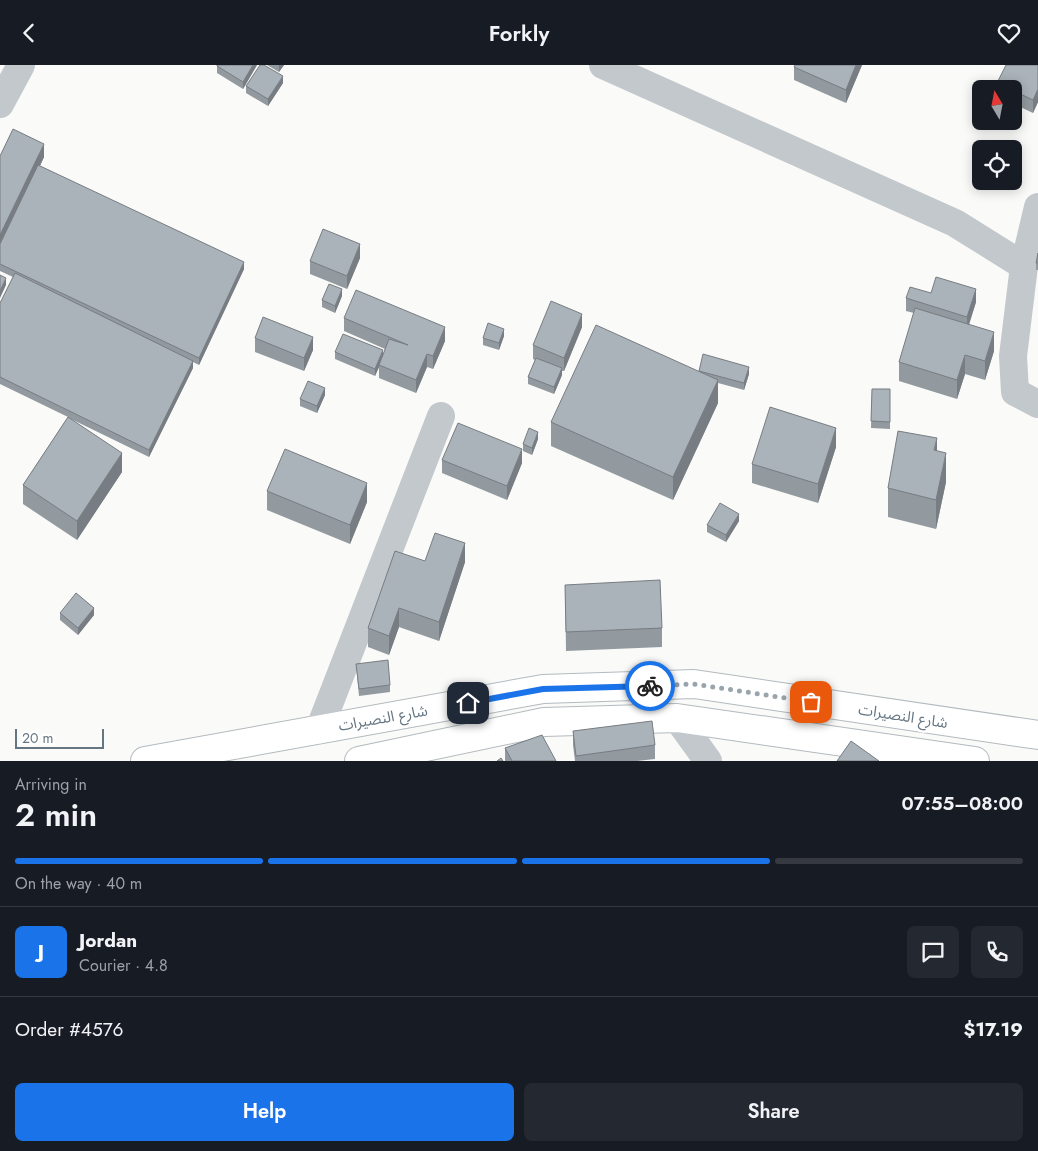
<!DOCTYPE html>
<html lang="en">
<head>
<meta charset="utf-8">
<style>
	:root { --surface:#171b24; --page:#242831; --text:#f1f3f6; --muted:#9ea1a6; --line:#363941; --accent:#1a73e8 }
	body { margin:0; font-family:Jost,"Noto Sans Arabic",sans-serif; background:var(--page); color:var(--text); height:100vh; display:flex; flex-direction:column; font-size:19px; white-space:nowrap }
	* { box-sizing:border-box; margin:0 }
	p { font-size:16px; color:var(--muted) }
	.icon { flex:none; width:28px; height:28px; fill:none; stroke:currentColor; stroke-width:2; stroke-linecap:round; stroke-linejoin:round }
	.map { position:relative; height:696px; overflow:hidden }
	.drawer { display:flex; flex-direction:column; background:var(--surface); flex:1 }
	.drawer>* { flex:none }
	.needle { width:32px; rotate:350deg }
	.fabs { position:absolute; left:972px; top:15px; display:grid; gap:10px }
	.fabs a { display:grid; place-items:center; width:50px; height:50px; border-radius:8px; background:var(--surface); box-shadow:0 2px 12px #0003; font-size:25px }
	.scale { position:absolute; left:15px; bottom:12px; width:89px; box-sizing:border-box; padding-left:5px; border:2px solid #657683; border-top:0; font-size:14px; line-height:18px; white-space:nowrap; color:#657683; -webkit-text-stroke:4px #fff; paint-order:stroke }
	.pin { position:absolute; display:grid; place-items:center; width:42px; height:42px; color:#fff; margin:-21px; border-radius:10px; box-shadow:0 2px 8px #0006 }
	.courier { position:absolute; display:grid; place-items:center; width:50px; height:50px; margin:-25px; border:4px solid #1a73e8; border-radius:50%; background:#fff; color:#222; box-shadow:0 1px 6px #0007 }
	.head em { font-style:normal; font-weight:600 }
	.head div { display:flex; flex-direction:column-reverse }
	.head { display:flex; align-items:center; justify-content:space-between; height:85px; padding:0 15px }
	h1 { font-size:32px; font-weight:600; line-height:38px }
	.bar { display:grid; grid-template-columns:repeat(4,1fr); gap:8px 5px; align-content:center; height:60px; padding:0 15px }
	.bar i { height:6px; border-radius:4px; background:var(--line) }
	.bar .on { background:var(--accent) }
	.bar p { grid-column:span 4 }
	.line { display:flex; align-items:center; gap:12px; padding:0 15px; border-top:1px solid var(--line) }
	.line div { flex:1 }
	.round { display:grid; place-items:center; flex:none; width:52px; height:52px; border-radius:8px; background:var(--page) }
	.cta { display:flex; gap:10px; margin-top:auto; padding:10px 15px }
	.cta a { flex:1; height:58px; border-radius:8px; background:var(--accent); color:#fff; font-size:20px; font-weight:600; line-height:58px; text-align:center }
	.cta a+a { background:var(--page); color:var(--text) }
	header { display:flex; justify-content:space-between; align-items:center; height:65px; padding:0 15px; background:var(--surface); font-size:22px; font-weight:600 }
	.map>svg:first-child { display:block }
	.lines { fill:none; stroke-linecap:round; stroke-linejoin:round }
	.secondary-casing { stroke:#b3babf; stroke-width:30 }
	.minor { stroke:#c3c8cc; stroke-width:28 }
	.secondary { stroke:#fff; stroke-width:28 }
	.wall { fill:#929a9f }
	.shaded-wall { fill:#777d82 }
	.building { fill:#aab3b9; stroke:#777d82 }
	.done { stroke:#99a4ac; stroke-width:5; stroke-dasharray:0 9 }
	.route { stroke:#1a73e8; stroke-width:6 }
	.labels { text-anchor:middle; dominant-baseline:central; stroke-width:5; stroke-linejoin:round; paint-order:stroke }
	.street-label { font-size:15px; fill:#657683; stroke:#fff }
</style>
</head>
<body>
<header><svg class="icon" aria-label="back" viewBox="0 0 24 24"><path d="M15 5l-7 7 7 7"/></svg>Forkly<svg class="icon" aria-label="heart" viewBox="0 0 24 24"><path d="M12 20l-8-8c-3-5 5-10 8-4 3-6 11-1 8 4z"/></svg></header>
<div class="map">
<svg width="1038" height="696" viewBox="0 0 1038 696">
	<rect width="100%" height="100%" fill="#fafaf8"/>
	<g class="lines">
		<g class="secondary-casing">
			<path id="secondary" d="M 145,696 L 543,624 L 694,619 L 1038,670
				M 359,696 L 544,657 L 677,653 L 975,696"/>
		</g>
		<path class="minor" d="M 603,0 L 955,158 L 1024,201 L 1013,291 L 1015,327 L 1038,339
			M 0,39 L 21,0
			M 1024,201 L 1038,142
			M 677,653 L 708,696
			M 319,665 L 441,351"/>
		<use href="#secondary" class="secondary"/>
	</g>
	<path class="wall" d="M 217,0 L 257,0 L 243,24 L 217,8 Z
		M 267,0 L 284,0 L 279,7 Z
		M 862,0 L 846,38 L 794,15 L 794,2 Z
		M 1038,0 L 1038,37 L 1033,48 L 1014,39 L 1014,24 L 997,24 L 997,18 Z
		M 283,18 L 268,41 L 246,28 L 246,21 Z
		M 0,91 L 44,92 L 40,101 L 244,204 L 199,300 L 193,297 L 193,303 L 149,392 L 69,353 L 122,407 L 77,475 L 23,439 L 23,420 L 68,352 L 0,319 L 0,238 L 13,212 L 0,206 Z
		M 1038,188 L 1038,205 L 1036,205 L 1036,198 Z
		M 360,193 L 347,224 L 310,209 L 310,196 Z
		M 931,228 L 976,237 L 969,260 L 994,286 L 985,315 L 965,309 L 957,334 L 899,316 L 899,297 L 914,248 L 906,246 L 906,233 Z
		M 342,231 L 335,248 L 322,242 L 322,235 Z
		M 344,253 L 445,276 L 433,304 L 427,302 L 416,328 L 379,313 L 379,302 L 375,311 L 335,294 L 335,287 L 383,290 L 385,284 L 344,266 Z
		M 582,262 L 564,306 L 562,306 L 562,310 L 554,329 L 528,319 L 528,312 L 535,295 L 533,294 L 533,280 Z
		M 504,271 L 499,285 L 483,280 L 483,273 Z
		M 255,273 L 313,285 L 304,306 L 255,287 Z
		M 699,306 L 749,309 L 744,325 L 718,318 L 718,338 L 673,435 L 551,381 L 551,357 Z
		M 872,324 L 890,324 L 890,364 L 871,363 Z
		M 325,330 L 317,348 L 300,341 L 300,334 Z
		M 538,374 L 532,390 L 523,386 L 523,379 Z
		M 836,382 L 818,438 L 752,418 L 752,399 Z
		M 937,386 L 946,417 L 936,464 L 888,452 L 888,423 Z
		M 442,395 L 522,398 L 507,435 L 442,408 Z
		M 267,426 L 367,437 L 350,479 L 267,445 Z
		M 739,456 L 726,477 L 707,467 L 707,460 Z
		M 425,496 L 465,497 L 439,576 L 399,562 L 389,590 L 368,582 L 368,563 Z
		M 565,520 L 662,563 L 662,582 L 566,586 Z
		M 60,548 L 94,550 L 78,570 L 60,555 Z
		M 356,599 L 390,620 L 390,627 L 359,631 Z
		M 573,666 L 655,680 L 655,694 L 637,696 L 575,696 L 573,680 Z
		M 505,683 L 556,696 L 505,696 Z"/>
	<path class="shaded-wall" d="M 253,0 L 257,0 L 243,24 L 243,17 Z
		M 279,0 L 284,0 L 279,7 Z
		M 856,0 L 862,0 L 846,38 L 846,25 Z
		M 283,11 L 283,18 L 268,41 L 268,34 Z
		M 1038,24 L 1038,37 L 1033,48 L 1033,35 Z
		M 44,79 L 44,92 L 0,184 L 0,170 Z
		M 360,179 L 360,193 L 347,224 L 347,211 Z
		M 244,197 L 244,204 L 199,300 L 199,293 Z
		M 6,213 L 6,220 L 0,233 L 0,226 Z
		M 342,224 L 342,231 L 335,248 L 335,241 Z
		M 976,224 L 976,237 L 967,265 L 967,252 Z
		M 582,249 L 582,262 L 564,306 L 564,293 Z
		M 445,262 L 445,276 L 433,304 L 433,291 Z
		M 504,264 L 504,271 L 499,285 L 499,278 Z
		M 994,267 L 994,286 L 985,315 L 985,296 Z
		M 313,272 L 313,285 L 304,306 L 304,293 Z
		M 383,285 L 383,292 L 379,300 L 379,302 L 375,311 L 375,304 Z
		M 427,289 L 427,302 L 416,328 L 416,315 Z
		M 965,290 L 965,309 L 957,334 L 957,315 Z
		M 193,296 L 193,303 L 149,392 L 149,385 Z
		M 749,302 L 749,309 L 744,325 L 744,318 Z
		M 562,303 L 562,310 L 554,329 L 554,322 Z
		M 718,315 L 718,338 L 673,435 L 673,412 Z
		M 325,323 L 325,330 L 317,348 L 317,341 Z
		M 836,363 L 836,382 L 818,438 L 818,419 Z
		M 538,367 L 538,374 L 532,390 L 532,383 Z
		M 937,373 L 937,403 L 934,385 Z
		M 522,384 L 522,398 L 507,435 L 507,421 Z
		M 122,388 L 122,407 L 77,475 L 77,456 Z
		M 946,388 L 946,417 L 936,464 L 936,435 Z
		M 367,418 L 367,437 L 350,479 L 350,460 Z
		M 739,449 L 739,456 L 726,477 L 726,470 Z
		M 465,478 L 465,497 L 439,576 L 439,557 Z
		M 94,543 L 94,550 L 78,570 L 78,563 Z
		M 399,543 L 399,562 L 389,590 L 389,571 Z"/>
	<path class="building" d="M 217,0 L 253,0 L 243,17 L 217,1 Z
		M 260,0 L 264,0 L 283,11 L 268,34 L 246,21 Z
		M 795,0 L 856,0 L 846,25 L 794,2 Z
		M 1006,0 L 1038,0 L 1038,24 L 1033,35 L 1014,26 L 1014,24 L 1009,24 L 997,18 Z
		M 13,64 L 44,79 L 0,170 L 0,91 Z
		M 38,100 L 244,197 L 199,293 L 0,199 L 0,179 Z
		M 323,164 L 360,179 L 347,211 L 310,196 Z
		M 1038,188 L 1038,198 L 1036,198 Z
		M 15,208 L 193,296 L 149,385 L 0,312 L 0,238 Z
		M 0,210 L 6,213 L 0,226 Z
		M 936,212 L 976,224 L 967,252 L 906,233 L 910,222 L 931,228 Z
		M 329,219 L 342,224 L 335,241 L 322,235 Z
		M 356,225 L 445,262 L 433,291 L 427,289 L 416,315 L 379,300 L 389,274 L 408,280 L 344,253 Z
		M 551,236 L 582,249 L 564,293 L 533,280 Z
		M 915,243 L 994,267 L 985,296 L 965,290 L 957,315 L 899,297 Z
		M 263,252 L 313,272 L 304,293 L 255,273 Z
		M 488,258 L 504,264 L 499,278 L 483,273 Z
		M 596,260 L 718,315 L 673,412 L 551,357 Z
		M 343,269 L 383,285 L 375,304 L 335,287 Z
		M 703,289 L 749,302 L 744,318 L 699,306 Z
		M 536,293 L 562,303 L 554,322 L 528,312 Z
		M 308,316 L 325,323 L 317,341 L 300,334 Z
		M 872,324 L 890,324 L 890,357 L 871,356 Z
		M 770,342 L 836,363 L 818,419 L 752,399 Z
		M 68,352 L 122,388 L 77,456 L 23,420 Z
		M 458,358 L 522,384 L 507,421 L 442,395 Z
		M 529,363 L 538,367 L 532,383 L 523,379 Z
		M 898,366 L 937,373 L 934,385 L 946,388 L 936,435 L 888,423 Z
		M 285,384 L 367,418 L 350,460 L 267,426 Z
		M 720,438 L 739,449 L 726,470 L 707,460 Z
		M 435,468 L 465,478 L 439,557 L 399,543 L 389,571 L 368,563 L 395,486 L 425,496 Z
		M 660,515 L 662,563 L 566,567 L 565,520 Z
		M 76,528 L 94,543 L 78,563 L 60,548 Z
		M 388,595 L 390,620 L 359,624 L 356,599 Z
		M 652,656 L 655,680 L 576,691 L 573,666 Z
		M 542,670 L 556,696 L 512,696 L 505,683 Z
		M 851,676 L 879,696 L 837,696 Z
		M 501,693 L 503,696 L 497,696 Z"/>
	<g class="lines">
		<path class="done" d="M 650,621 L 694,619 L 811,637"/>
		<path class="route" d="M 468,638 L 543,624 L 650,621"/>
	</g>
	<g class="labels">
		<g class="street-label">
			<text transform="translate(903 651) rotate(9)">شارع النصيرات</text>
			<text transform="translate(383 653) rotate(-10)">شارع النصيرات</text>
		</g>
	</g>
</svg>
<div class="fabs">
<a><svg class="needle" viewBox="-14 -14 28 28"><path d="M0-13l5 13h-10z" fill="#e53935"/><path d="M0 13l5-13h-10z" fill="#9ea1a6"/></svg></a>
<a><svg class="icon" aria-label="locate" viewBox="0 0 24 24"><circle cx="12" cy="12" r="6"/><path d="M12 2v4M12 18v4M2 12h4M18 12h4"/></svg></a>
</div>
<div class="scale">20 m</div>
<div class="pin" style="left:811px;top:637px;background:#ea580c"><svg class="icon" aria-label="bag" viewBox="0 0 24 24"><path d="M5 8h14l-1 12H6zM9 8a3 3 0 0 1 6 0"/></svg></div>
<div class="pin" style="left:468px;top:638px;background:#1f2937"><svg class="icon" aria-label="home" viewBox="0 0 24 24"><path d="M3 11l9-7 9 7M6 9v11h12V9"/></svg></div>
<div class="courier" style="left:650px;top:621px"><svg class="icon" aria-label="bike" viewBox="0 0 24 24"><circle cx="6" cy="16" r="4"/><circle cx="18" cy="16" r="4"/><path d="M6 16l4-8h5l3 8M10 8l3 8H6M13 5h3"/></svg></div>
</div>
<section class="drawer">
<div class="head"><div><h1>2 min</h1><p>Arriving in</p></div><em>07:55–08:00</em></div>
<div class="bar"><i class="on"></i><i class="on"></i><i class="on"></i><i></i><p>On the way · 40 m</p></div>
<div class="line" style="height:90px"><b class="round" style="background:var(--accent);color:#fff">J</b><div><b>Jordan</b><p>Courier · 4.8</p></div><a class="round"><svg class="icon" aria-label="chat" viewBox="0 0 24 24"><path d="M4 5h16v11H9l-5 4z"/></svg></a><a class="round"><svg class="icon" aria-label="phone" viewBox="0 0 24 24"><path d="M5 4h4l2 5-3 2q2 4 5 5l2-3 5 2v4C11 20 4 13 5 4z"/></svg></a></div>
<div class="line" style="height:65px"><div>Order #4576</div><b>$17.19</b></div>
<div class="cta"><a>Help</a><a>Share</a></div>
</section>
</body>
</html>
